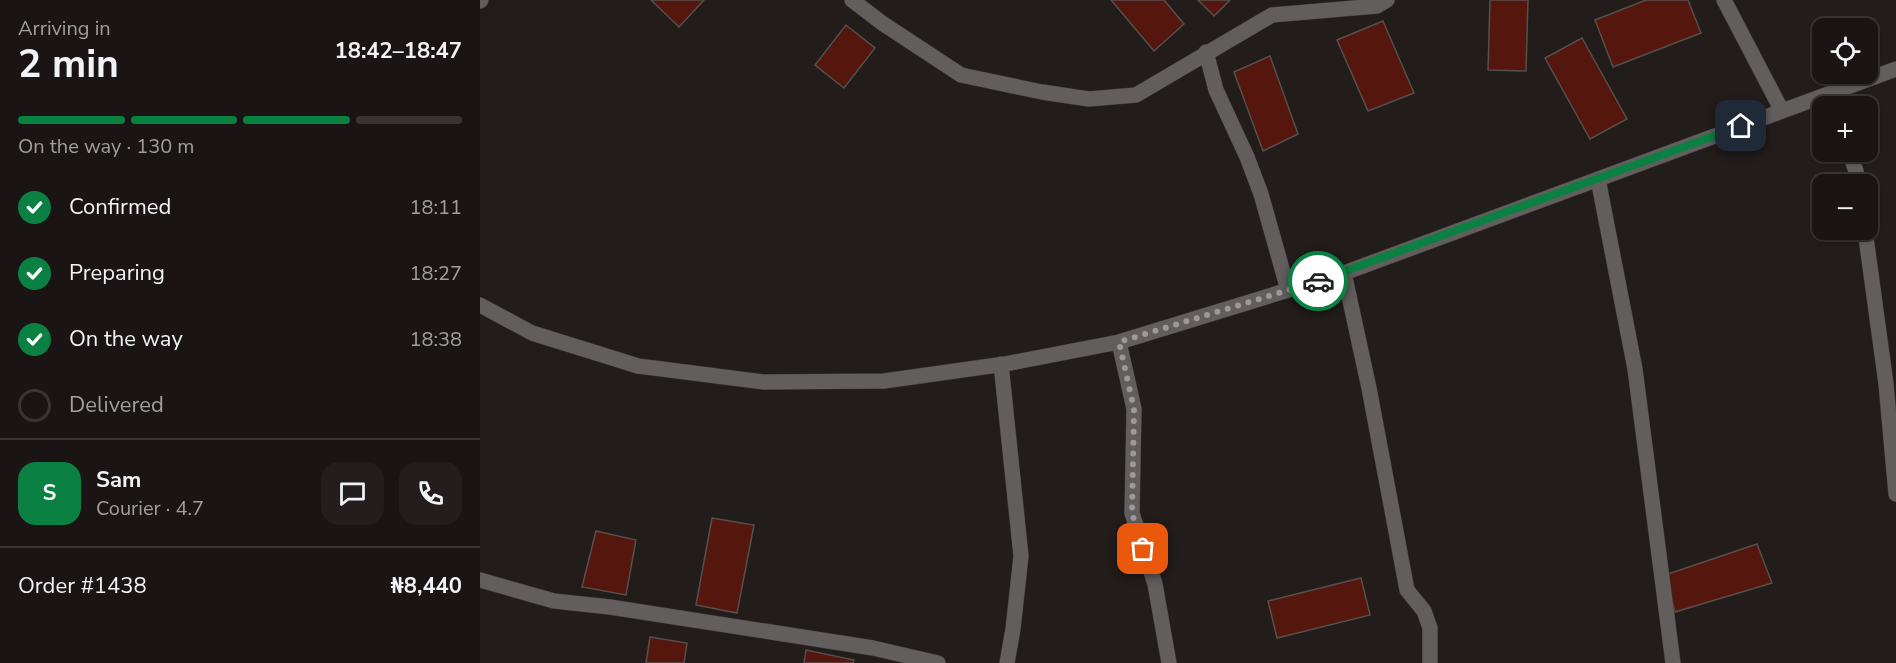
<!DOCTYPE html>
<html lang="en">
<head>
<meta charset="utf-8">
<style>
	:root { --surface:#1a1514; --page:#231e1d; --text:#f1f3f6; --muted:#9f9fa0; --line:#383434; --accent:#0b8043 }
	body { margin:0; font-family:"Nunito Sans",sans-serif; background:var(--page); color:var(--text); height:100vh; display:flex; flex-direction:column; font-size:22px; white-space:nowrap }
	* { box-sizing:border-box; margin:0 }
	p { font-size:20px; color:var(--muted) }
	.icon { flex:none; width:33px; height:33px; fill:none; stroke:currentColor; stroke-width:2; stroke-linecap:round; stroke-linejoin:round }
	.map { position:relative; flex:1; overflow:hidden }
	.panel { display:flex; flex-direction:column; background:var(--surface); width:480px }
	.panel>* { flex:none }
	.tools { position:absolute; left:1332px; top:18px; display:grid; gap:12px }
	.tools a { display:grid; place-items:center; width:66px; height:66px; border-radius:12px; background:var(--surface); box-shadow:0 2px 4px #0004,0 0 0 2px var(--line); font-size:30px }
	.pin { position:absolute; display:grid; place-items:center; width:51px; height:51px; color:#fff; margin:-26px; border-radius:12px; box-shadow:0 3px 9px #0006 }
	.courier { position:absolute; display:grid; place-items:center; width:60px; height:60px; margin:-30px; border:4px solid #0b8043; border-radius:50%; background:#fff; color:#222; box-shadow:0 2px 8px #0007 }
	.overview em { font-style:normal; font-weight:700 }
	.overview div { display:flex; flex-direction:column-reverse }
	.overview { display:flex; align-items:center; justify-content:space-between; height:102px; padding:0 18px }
	h1 { font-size:39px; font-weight:700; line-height:45px }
	.bar { display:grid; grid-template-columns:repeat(4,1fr); gap:9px 6px; align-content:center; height:72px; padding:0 18px }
	.bar i { height:8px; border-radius:4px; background:var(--line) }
	.bar .current { background:var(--accent) }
	.bar p { grid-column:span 4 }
	.line { display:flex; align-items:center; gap:15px; padding:0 18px; border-top:2px solid var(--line) }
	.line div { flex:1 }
	.round { display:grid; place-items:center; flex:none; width:63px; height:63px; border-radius:18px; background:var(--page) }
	ol { padding:0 18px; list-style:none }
	li { display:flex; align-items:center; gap:18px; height:66px }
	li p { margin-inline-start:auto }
	li .icon { padding:6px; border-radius:50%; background:var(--accent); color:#fff; stroke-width:4 }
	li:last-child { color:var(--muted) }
	li i { width:33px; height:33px; border:3px solid var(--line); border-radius:50% }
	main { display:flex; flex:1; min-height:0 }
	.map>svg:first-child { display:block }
	.building { fill:#55170d; stroke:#554f4d; stroke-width:1.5 }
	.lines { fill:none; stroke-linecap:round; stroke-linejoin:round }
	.minor-casing { stroke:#3d3736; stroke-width:16 }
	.minor { stroke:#615e5d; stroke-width:15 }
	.done { stroke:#9e9998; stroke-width:6; stroke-dasharray:0 10.8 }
	.route { stroke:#0b8043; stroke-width:8 }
</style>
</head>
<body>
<main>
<section class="panel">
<div class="overview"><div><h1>2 min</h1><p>Arriving in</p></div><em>18:42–18:47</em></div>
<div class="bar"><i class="current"></i><i class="current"></i><i class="current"></i><i></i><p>On the way · 130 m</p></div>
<ol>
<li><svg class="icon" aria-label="check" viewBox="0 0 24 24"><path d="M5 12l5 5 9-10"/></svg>Confirmed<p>18:11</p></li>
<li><svg class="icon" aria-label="check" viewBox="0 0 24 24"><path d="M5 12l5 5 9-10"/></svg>Preparing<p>18:27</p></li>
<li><svg class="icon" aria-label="check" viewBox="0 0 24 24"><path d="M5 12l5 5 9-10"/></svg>On the way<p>18:38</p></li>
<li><i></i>Delivered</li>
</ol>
<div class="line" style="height:108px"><b class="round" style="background:var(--accent);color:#fff">S</b><div><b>Sam</b><p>Courier · 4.7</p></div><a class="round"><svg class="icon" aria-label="chat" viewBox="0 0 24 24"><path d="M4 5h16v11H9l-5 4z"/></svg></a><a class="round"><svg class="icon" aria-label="phone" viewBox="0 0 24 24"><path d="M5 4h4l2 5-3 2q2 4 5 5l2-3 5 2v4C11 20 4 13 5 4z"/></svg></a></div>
<div class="line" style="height:78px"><div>Order #1438</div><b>₦8,440</b></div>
</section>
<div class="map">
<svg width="1416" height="663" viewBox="0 0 1416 663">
	<rect width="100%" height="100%" fill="#221c1b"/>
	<path class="building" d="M 171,0 L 224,0 L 199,27 Z
		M 631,0 L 684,0 L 704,24 L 674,51 Z
		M 718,0 L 750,0 L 734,16 Z
		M 1010,0 L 1048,0 L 1046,71 L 1008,70 Z
		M 1166,0 L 1208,0 L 1221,33 L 1133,67 L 1115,20 Z
		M 903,21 L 934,93 L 888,111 L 857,40 Z
		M 366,25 L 395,48 L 364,88 L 335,65 Z
		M 1102,38 L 1147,119 L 1110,139 L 1065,58 Z
		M 790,56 L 818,134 L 783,151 L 754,72 Z
		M 232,518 L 274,525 L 257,613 L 216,605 Z
		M 116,531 L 156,540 L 146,595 L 102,587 Z
		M 1277,544 L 1292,583 L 1195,612 L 1185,575 Z
		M 881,578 L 890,615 L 797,638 L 788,601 Z
		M 170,637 L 207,643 L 204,663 L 166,663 Z
		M 326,650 L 374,660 L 373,663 L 324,663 Z"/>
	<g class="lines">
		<g class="minor-casing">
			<path id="minor" d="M 372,0 L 402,23 L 481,75 L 562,92 L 609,99 L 656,95 L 792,15 L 897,6 L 907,0
				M 1244,0 L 1302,111
				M 0,1 L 1,0
				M 726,52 L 736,90 L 767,157 L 781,194 L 808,290
				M 1369,152 L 1376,171 L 1378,184
				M 1118,179 L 1155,369 L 1193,663
				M 1385,230 L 1406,384 L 1416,494
				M 864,273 L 889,388 L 927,590 L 944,611 L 950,628 L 950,663
				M 0,305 L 52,333 L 158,366 L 284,382 L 404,381 L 525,364 L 639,342 L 864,273 L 1416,69
				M 639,342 L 654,409 L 652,513 L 675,584 L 689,663
				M 521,364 L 541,556 L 533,629 L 527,663
				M 0,580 L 74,601 L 130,607 L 393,648 L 458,663"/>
		</g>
		<use href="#minor" class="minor"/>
	</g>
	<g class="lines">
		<path class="done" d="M 663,549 L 652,513 L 654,409 L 639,342 L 838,281"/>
		<path class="route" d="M 838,281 L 1261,126"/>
	</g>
</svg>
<div class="tools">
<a><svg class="icon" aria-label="locate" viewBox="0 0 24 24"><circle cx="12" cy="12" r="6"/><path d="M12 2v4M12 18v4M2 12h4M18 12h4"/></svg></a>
<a>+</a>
<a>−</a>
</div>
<div class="pin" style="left:663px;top:549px;background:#ea580c"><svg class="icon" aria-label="bag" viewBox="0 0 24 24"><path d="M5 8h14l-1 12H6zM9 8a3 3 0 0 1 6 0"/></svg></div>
<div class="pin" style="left:1261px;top:126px;background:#1f2937"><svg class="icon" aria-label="home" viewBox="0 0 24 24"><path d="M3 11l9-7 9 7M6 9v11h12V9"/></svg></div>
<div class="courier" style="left:838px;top:281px"><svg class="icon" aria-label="car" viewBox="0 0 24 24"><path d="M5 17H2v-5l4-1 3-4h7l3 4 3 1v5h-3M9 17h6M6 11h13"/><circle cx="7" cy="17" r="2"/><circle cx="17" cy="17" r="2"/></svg></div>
</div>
</main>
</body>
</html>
